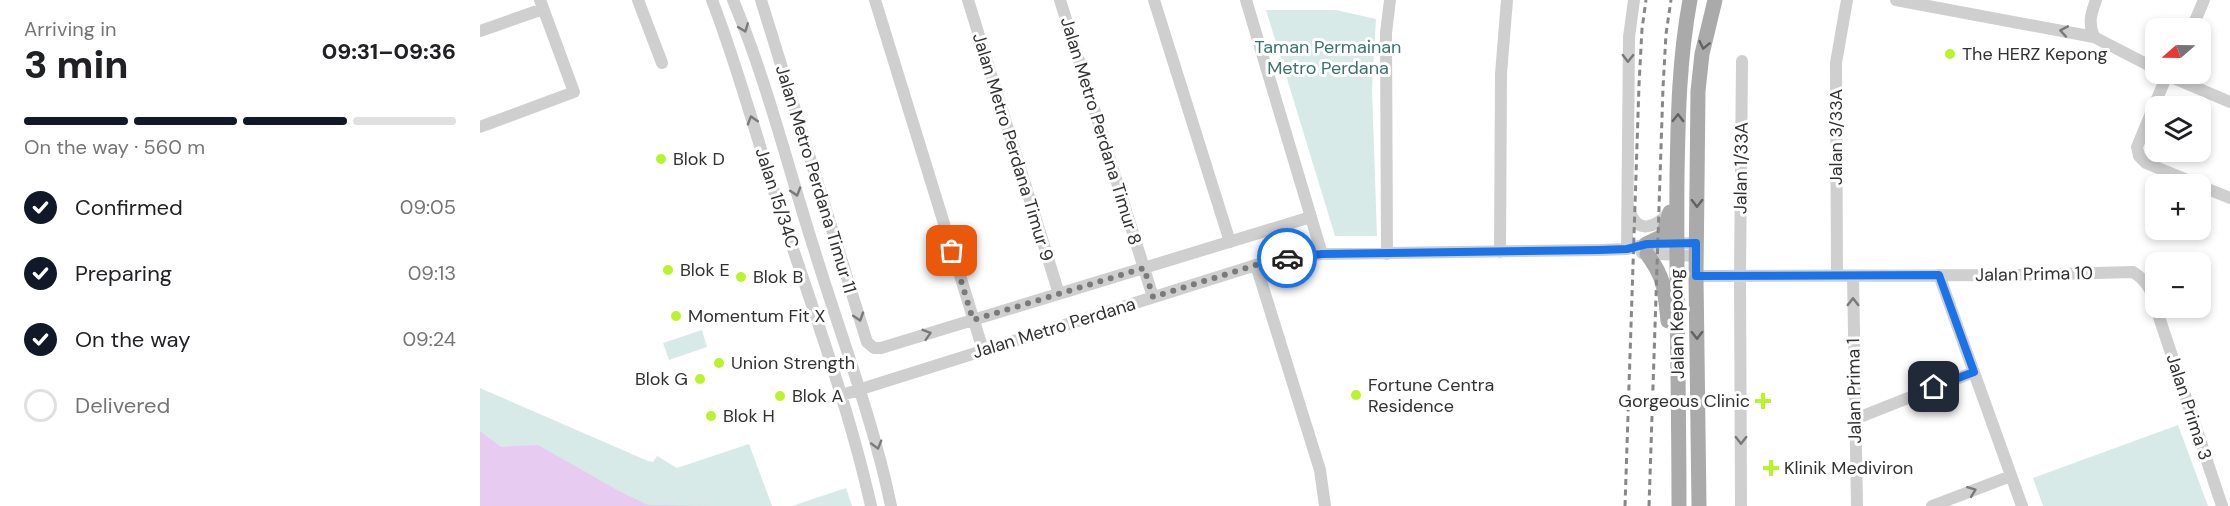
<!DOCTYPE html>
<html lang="en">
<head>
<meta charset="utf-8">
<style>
	:root { --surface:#fff; --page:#f2f2f2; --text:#202124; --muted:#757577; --line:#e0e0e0; --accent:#111827 }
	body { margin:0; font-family:"DM Sans",sans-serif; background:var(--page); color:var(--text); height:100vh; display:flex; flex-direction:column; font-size:22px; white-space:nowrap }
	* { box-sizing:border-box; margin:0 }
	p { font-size:20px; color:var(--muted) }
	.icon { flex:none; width:33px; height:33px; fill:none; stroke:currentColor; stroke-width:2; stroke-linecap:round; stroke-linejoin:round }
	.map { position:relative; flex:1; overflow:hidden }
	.panel { display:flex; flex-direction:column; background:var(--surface); width:480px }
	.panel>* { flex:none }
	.needle { width:39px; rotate:250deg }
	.fabs { position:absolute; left:1665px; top:18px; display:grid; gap:12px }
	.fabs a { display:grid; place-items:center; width:66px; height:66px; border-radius:12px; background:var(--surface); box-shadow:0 3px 9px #0003; font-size:30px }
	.pin { position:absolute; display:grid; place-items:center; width:51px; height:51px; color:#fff; margin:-26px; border-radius:12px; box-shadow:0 3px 9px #0006 }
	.courier { position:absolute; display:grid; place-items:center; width:60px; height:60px; margin:-30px; border:4px solid #1a73e8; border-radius:50%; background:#fff; color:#222; box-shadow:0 2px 8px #0007 }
	.headline em { font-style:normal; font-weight:800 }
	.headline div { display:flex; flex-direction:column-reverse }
	.headline { display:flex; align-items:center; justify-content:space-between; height:102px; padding:0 24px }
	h1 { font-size:39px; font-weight:800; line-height:45px }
	.bar { display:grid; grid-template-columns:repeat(4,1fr); gap:9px 6px; align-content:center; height:72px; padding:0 24px }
	.bar i { height:8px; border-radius:4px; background:var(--line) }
	.bar .on { background:var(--accent) }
	.bar p { grid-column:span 4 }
	ol { padding:0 24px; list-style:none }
	li { display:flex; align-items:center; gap:18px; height:66px }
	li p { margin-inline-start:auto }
	li .icon { padding:6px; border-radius:50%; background:var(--accent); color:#fff; stroke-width:4 }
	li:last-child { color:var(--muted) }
	li i { width:33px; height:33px; border:3px solid var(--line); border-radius:50% }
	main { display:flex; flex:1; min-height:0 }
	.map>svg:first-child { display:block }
	.green { fill:#d8eae8 }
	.water { fill:#e7cbf0 }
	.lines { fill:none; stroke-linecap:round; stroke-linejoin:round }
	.minor { stroke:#cfcfcf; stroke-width:12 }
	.major { stroke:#aaa; stroke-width:15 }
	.rail { stroke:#878787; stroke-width:3; stroke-dasharray:6 4.5; stroke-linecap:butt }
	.oneway { stroke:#797979 }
	.oneway2 { stroke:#626262 }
	.done { stroke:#7a7a7a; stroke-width:6; stroke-dasharray:0 10.8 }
	.route { stroke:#1a73e8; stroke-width:8 }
	.poi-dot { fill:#b7f429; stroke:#fff; stroke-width:2 }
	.labels { text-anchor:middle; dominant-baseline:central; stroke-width:6; stroke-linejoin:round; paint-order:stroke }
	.park-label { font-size:18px; fill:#3a726d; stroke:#fff }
	.poi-label { font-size:18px; fill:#323232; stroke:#fff; text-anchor:start }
	.street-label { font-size:18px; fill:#323232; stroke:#fff }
</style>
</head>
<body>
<main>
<section class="panel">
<div class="headline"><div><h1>3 min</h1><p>Arriving in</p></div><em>09:31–09:36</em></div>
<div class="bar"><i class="on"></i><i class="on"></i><i class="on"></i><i></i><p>On the way · 560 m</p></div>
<ol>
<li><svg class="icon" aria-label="check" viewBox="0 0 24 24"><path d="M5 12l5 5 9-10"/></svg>Confirmed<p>09:05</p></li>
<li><svg class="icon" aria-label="check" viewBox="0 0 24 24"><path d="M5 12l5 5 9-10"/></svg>Preparing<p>09:13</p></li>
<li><svg class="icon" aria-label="check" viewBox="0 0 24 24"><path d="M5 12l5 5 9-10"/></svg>On the way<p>09:24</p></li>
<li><i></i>Delivered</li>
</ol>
</section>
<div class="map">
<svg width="1750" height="506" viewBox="0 0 1750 506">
	<rect width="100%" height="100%" fill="#fff"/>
	<path class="green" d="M 786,10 L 856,10 L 896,19 L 892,89 L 897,236 L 855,236 Z
		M 222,330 L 227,347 L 189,360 L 183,343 Z
		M 0,388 L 168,461 L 173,462 L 177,456 L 197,468 L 269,444 L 292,506 L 0,506 Z
		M 1698,425 L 1728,506 L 1563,506 L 1553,478 Z
		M 366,488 L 372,506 L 312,506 Z"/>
	<path class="water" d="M 0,431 L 21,447 L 58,445 L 139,491 L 168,505 L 236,506 L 0,506 Z"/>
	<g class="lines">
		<path class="minor" d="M 158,0 L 182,63
			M 232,0 C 258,67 276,136 298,204 C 331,304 368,404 391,506
			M 253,0 C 287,81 308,168 335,252 C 361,337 393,419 411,506
			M 281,0 L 387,342 L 394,348 L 401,348 L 831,217
			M 395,0 L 503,350
			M 488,0 L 579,294
			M 580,0 L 673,297
			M 674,0 L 750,242
			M 766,0 L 842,254
			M 1416,0 L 1614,37 L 1676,69
			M 1712,28 L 1724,0
			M 0,31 L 63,9
			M 1614,37 C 1608,22 1611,14 1616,0
			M 1684,74 L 1750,102
			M 1687,75 L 1657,147 L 1659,156 L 1666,163 L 1717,184
			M 0,127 L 94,92 L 60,0
			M 1720,186 L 1750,198
			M 1149,208 C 1156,235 1175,229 1190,211
			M 1147,249 L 1149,37 L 1154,0
			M 1020,252 L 1021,74 L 1027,0
			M 1162,253 L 1216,256
			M 907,254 L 906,33 L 910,0
			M 776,265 L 840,470 L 845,506
			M 1357,275 L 1356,63 L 1367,0
			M 1459,275 L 1542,506
			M 1216,276 L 1538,275 L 1653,272 C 1667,281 1671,290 1676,305
			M 1373,276 L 1377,506
			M 1676,308 L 1742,506
			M 362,395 L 776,265 L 815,257 L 842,254 L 1119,250 L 1147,249 L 1166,244 L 1216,243
			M 1375,419 L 1494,372
			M 1261,506 L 1260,276 L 1262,61
			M 1452,506 L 1531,476"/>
		<path class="major" d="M 1166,244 L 1183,236 L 1190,212
			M 1167,254 C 1185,278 1185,291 1188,321
			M 1199,506 C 1199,396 1196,287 1197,177 C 1198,117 1199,59 1210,0
			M 1219,506 L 1216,276 L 1218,91 L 1222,54 L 1235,0"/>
		<path class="rail" d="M 1145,506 L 1159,85 L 1162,29 L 1166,0
			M 1169,506 L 1183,88 L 1186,34 L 1191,0"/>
	</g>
	<defs><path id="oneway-chevron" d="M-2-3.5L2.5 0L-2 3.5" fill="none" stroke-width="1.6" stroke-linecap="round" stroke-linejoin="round" transform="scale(1.5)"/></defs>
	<g class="oneway">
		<use href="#oneway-chevron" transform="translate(264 28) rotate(69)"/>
		<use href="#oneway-chevron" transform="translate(1584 31) rotate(-170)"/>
		<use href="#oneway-chevron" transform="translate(1148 58) rotate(91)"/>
		<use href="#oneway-chevron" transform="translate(272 120) rotate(-107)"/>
		<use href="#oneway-chevron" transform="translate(316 192) rotate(73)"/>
		<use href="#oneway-chevron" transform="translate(1373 302) rotate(-90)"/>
		<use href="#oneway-chevron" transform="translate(379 317) rotate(72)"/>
		<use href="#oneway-chevron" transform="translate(447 334) rotate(-17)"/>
		<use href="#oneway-chevron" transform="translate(1261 440) rotate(90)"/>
		<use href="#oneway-chevron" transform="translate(397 445) rotate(74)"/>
		<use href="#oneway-chevron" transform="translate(1492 491) rotate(-21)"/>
	</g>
	<g class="oneway2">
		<use href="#oneway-chevron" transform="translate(1224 45) rotate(102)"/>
		<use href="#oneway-chevron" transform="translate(1198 118) rotate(-89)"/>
		<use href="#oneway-chevron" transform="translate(1217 203) rotate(91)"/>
		<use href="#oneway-chevron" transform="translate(1217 335) rotate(89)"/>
	</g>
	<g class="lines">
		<path class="done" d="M 472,251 L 493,320 L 664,268 L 673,297 L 776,265 L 807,258"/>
		<path class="route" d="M 807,258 L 842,254 L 1119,250 L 1147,249 L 1167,244 L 1216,243 L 1216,276 L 1459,275 L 1494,372 L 1454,387"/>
	</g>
	<g class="poi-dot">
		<circle cx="1470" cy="54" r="6"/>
		<circle cx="181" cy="159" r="6"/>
		<circle cx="188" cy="270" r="6"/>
		<circle cx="261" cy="277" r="6"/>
		<circle cx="196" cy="316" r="6"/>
		<circle cx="239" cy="363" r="6"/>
		<circle cx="220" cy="379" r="6"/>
		<circle cx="876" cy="395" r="6"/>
		<circle cx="300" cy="396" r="6"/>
		<path d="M1280 392h6v6h6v6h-6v6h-6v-6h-6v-6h6z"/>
		<circle cx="231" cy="416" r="6"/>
		<path d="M1288 459h6v6h6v6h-6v6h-6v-6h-6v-6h6z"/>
	</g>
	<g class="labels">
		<g class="park-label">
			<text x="848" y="47">Taman Permainan<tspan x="848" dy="21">Metro Perdana</tspan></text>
		</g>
		<g class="poi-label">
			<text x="1482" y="54">The HERZ Kepong</text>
			<text x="193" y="159">Blok D</text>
			<text x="200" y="270">Blok E</text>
			<text x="273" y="277">Blok B</text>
			<text x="208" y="316">Momentum Fit X</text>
			<text x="251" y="363">Union Strength</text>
			<text x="208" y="379" text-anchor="end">Blok G</text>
			<text x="888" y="385">Fortune Centra<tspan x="888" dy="21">Residence</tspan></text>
			<text x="312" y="396">Blok A</text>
			<text x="1270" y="401" text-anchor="end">Gorgeous Clinic</text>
			<text x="243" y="416">Blok H</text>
			<text x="1304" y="468">Klinik Mediviron</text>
		</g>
		<g class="street-label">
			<text transform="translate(621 131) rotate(73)">Jalan Metro Perdana Timur 8</text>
			<text transform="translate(1356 137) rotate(-90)">Jalan 3/33A</text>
			<text transform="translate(533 147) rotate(73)">Jalan Metro Perdana Timur 9</text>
			<text transform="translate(1261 168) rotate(-89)">Jalan 1/33A</text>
			<text transform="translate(336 179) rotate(73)">Jalan Metro Perdana Timur 11</text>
			<text transform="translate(297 198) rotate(72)">Jalan 15/34C</text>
			<text transform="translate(1554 274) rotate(-1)">Jalan Prima 10</text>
			<text transform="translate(1197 324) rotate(-91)">Jalan Kepong</text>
			<text transform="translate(574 328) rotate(-17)">Jalan Metro Perdana</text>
			<text transform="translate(1374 391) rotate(-91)">Jalan Prima 1</text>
			<text transform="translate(1709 407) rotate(72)">Jalan Prima 3</text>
		</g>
	</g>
</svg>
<div class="fabs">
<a><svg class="needle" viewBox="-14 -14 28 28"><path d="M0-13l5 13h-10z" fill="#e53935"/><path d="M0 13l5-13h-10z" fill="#757577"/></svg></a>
<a><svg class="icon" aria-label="layers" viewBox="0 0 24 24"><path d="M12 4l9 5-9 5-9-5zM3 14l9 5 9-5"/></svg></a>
<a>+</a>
<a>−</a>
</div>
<div class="pin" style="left:472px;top:251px;background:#ea580c"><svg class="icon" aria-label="bag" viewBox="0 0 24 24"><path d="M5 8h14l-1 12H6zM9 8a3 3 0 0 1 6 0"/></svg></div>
<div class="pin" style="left:1454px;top:387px;background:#1f2937"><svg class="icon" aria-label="home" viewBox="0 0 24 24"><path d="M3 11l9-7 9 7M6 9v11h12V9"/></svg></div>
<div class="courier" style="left:807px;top:258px"><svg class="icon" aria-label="car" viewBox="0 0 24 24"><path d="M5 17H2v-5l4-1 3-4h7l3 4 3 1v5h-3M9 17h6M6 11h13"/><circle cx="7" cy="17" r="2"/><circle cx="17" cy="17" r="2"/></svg></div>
</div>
</main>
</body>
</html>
